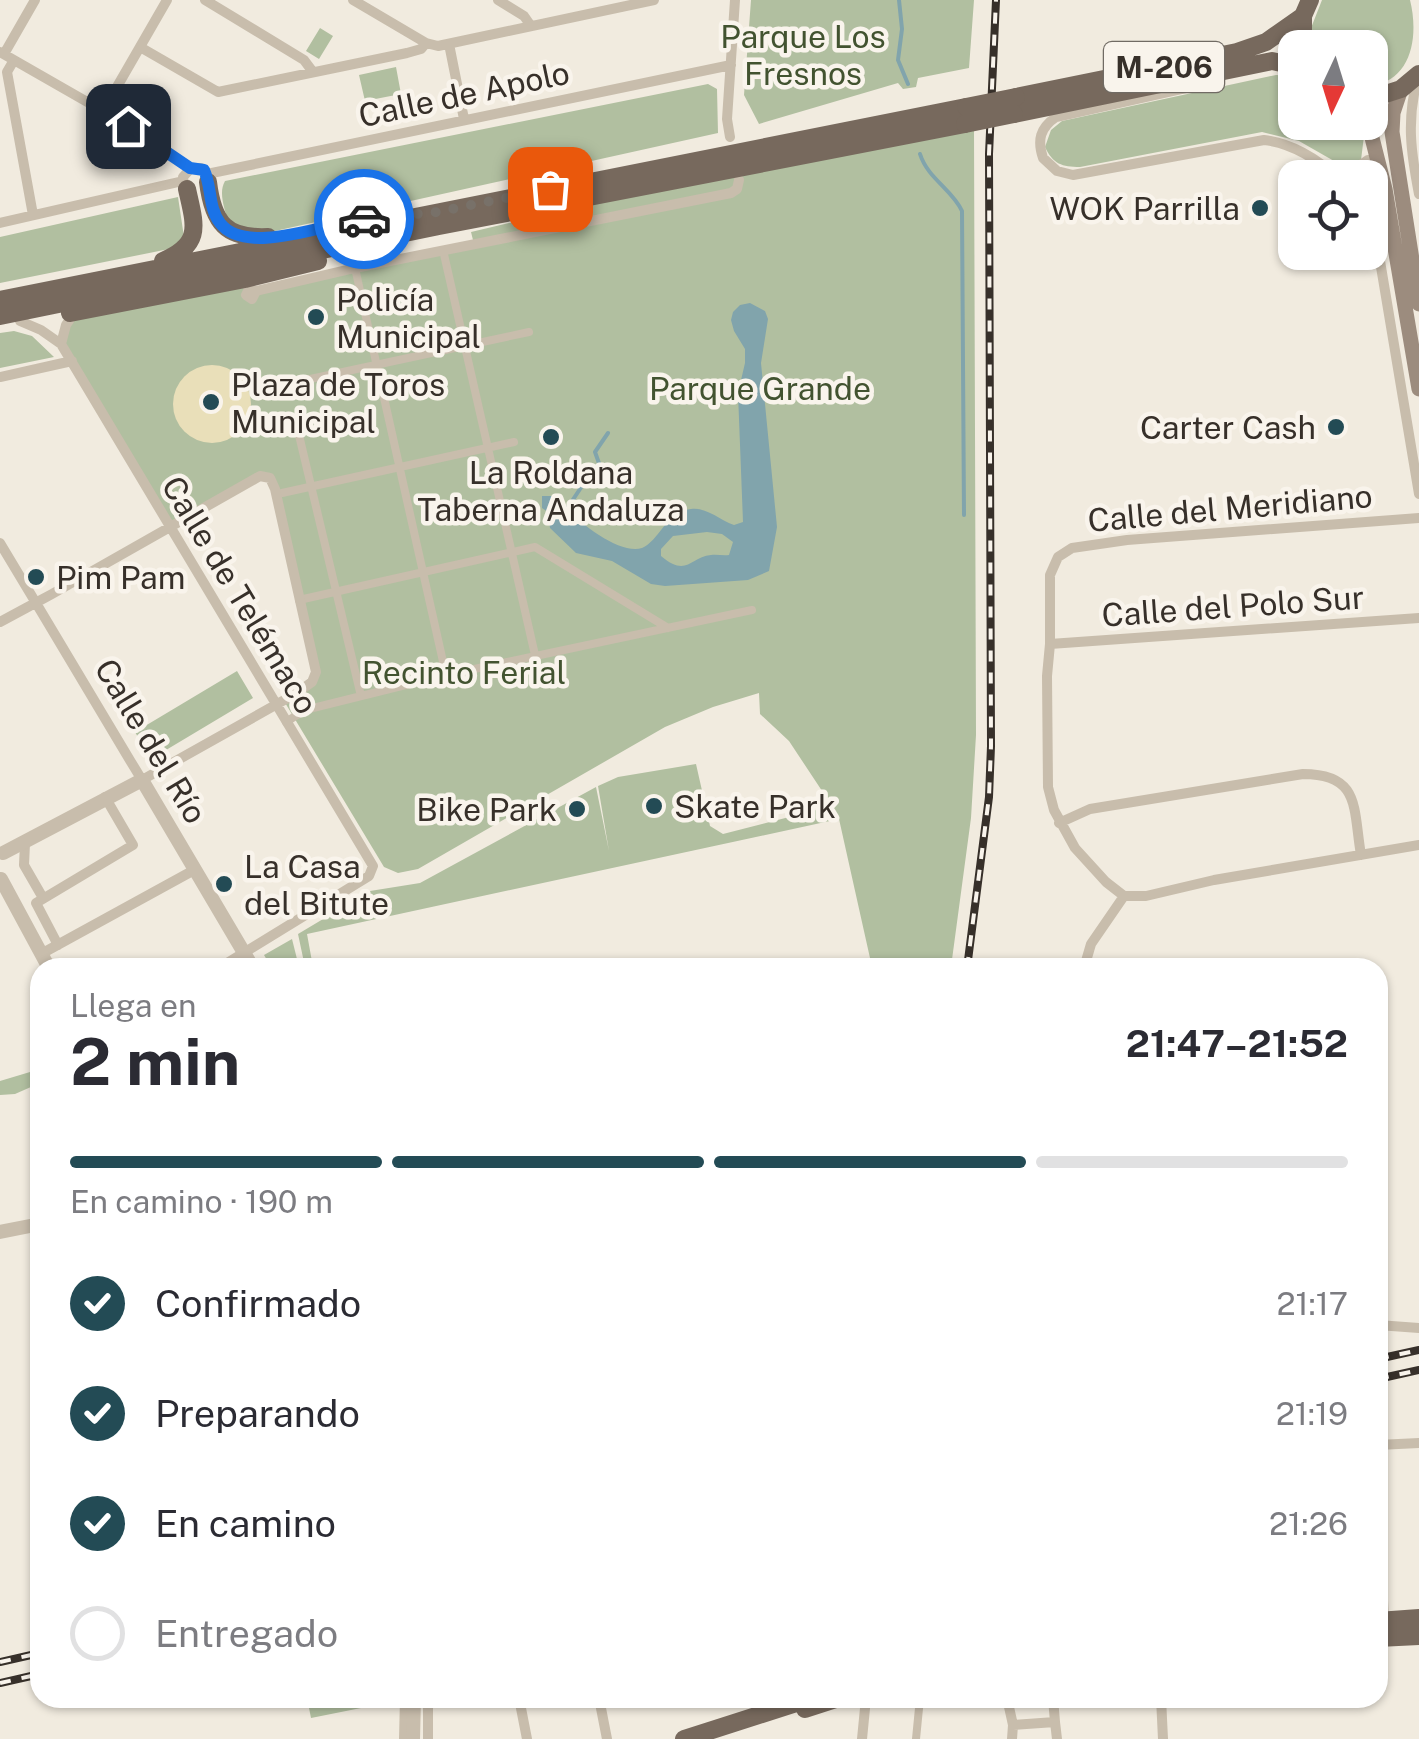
<!DOCTYPE html>
<html lang="es">
<head>
<meta charset="utf-8">
<style>
	:root { --surface:#fff; --page:#f2f2f3; --text:#2b2b33; --muted:#7c7c81; --line:#e1e1e2; --accent:#234b55 }
	body { margin:0; font-family:"Public Sans",sans-serif; background:var(--page); color:var(--text); height:100vh; display:flex; flex-direction:column; font-size:38px; white-space:nowrap }
	* { box-sizing:border-box; margin:0 }
	p { font-size:32px; color:var(--muted) }
	.icon { flex:none; width:55px; height:55px; fill:none; stroke:currentColor; stroke-width:2; stroke-linecap:round; stroke-linejoin:round }
	.map { position:relative; flex:1; overflow:hidden }
	.side { position:absolute; left:30px; top:958px; width:1358px; height:750px; display:flex; flex-direction:column; background:var(--surface); border-radius:30px; box-shadow:0 2px 8px #0004 }
	.side>* { flex:none }
	.needle { width:65px; rotate:184deg }
	.controls { position:absolute; left:1278px; top:30px; display:grid; gap:20px }
	.controls a { display:grid; place-items:center; width:110px; height:110px; border-radius:20px; background:var(--surface); box-shadow:0 2px 8px #0004; font-size:50px }
	.pin { position:absolute; display:grid; place-items:center; width:85px; height:85px; color:#fff; margin:-42px; border-radius:20px; box-shadow:0 5px 15px #0006 }
	.courier { position:absolute; display:grid; place-items:center; width:100px; height:100px; margin:-50px; border:8px solid #1a73e8; border-radius:50%; background:#fff; color:#222; box-shadow:0 2px 12px #0007 }
	.head em { font-style:normal; font-weight:700 }
	.head div { display:flex; flex-direction:column-reverse }
	.head { display:flex; align-items:center; justify-content:space-between; height:170px; padding:0 40px }
	h1 { font-size:65px; font-weight:700; line-height:75px }
	.bar { display:grid; grid-template-columns:repeat(4,1fr); gap:15px 10px; align-content:center; height:120px; padding:0 40px }
	.bar i { height:12px; border-radius:8px; background:var(--line) }
	.bar .selected { background:var(--accent) }
	.bar p { grid-column:span 4 }
	ol { padding:0 40px; list-style:none }
	li { display:flex; align-items:center; gap:30px; height:110px }
	li p { margin-inline-start:auto }
	li .icon { padding:10px; border-radius:50%; background:var(--accent); color:#fff; stroke-width:4 }
	li:last-child { color:var(--muted) }
	li i { width:55px; height:55px; border:5px solid var(--line); border-radius:50% }
	.map>svg:first-child { display:block }
	.green { fill:#b1bfa0 }
	.sand { fill:#e9dfb9 }
	.water { fill:#81a4ac; fill-rule:evenodd }
	.lines { fill:none; stroke-linecap:round; stroke-linejoin:round }
	.stream { stroke:#81a4ac; stroke-width:4 }
	.pedestrian { stroke:#c8bdac; stroke-width:8 }
	.minor { stroke:#c8bdac; stroke-width:10 }
	.tertiary { stroke:#c8bdac; stroke-width:14 }
	.secondary { stroke:#9c8c7e; stroke-width:15 }
	.primary { stroke:#77695d; stroke-width:18 }
	.rail-casing { stroke:#37302a; stroke-width:8 }
	.rail { stroke:#f9f4ec; stroke-width:4; stroke-dasharray:11; stroke-linecap:butt }
	.primary-bridge { stroke:#77695d; stroke-width:18 }
	.done { stroke:#787169; stroke-width:10; stroke-dasharray:0 18 }
	.route { stroke:#1a73e8; stroke-width:12 }
	.poi-dot { fill:#234b55; stroke:#f9f4ec; stroke-width:4 }
	.labels { text-anchor:middle; dominant-baseline:central; stroke-width:9; stroke-linejoin:round; paint-order:stroke }
	.shield { fill:#f9f4ec; stroke:#716b64; stroke-width:2.5 }
	.shield-label { font-size:30px; font-weight:bold; fill:#37302a }
	.park-label { font-size:32px; fill:#425330; stroke:#f9f4ec }
	.street-label { font-size:32px; fill:#37302a; stroke:#f9f4ec }
	.poi-label { font-size:32px; fill:#37302a; stroke:#f9f4ec; text-anchor:start }
</style>
</head>
<body>
<div class="map">
<svg width="1419" height="1739" viewBox="0 0 1419 1739">
	<rect width="100%" height="100%" fill="#f1ebdf"/>
	<path class="green" d="M 751,0 L 974,0 L 969,68 L 918,78 L 916,87 L 903,89 L 898,83 L 759,124 L 744,95 Z
		M 1322,0 L 1410,0 C 1419,36 1412,81 1370,86 L 1370,48 L 1314,48 L 1311,28 Z
		M 320,28 L 333,36 L 319,59 L 306,51 Z
		M 396,67 L 401,94 L 365,101 L 359,75 Z
		M 1276,75 L 1295,76 L 1295,122 L 1358,123 L 1364,136 L 1361,160 L 1341,165 L 1299,141 L 1262,132 L 1080,167 C 1062,167 1053,164 1045,147 L 1051,130 L 1062,121 Z
		M 708,84 L 717,89 L 718,133 L 275,231 L 256,232 L 228,222 C 225,209 218,193 225,181 Z
		M 974,129 L 976,735 L 971,818 L 951,967 L 872,967 L 839,819 L 307,934 L 313,967 L 305,967 L 298,934 L 370,891 L 420,883 L 596,787 L 609,851 L 598,786 L 618,777 L 696,764 L 710,826 L 723,834 L 832,806 L 789,741 L 760,714 L 759,693 L 713,707 L 665,727 L 418,869 L 398,873 L 384,867 L 284,701 L 316,672 L 275,489 L 265,476 L 170,527 L 62,344 L 75,312 L 245,279 L 249,288 L 474,244 L 471,232 L 624,196 Z
		M 178,197 L 184,237 L 174,248 L 0,283 L 0,237 Z
		M 14,331 L 32,336 L 54,357 L 0,368 L 0,333 Z
		M 237,671 L 253,698 L 151,759 L 135,732 Z
		M 292,939 L 299,967 L 271,967 L 264,955 Z
		M 40,1069 L 40,1083 L 15,1094 L 0,1095 L 0,1081 Z
		M 307,1698 L 372,1698 L 371,1706 L 311,1718 Z"/>
	<path class="sand" d="M173 404a39 39 0 1 1 78 0a39 39 0 1 1-78 0Z"/>
	<path class="water" d="M 750,303 L 765,311 L 768,319 L 761,363 L 777,527 L 769,571 L 748,580 L 665,586 L 651,584 L 612,561 L 576,553 L 550,528 L 548,512 L 542,508 L 542,496 L 557,496 C 568,515 618,556 642,548 C 659,541 666,512 691,509 C 707,507 719,520 734,525 L 743,522 L 738,393 L 745,363 L 745,349 L 734,331 L 731,320 L 733,312 L 740,305 ZM 707,532 L 722,534 L 733,542 L 729,555 C 723,556 717,554 711,555 C 690,557 687,578 661,556 L 661,549 L 673,536 Z"/>
	<g class="lines">
		<path class="stream" d="M 899,0 L 902,29 L 898,60 L 908,84
			M 920,154 C 928,179 952,189 962,211 L 964,515
			M 566,510 L 584,483 L 596,476 L 600,466 L 595,452 L 608,433"/>
		<path class="pedestrian" d="M 443,250 L 535,655
			M 355,268 L 446,675
			M 287,384 L 529,332
			M 288,422 L 298,431 L 361,696
			M 282,493 L 514,442
			M 299,600 L 535,547 L 668,628
			M 286,722 L 305,710 L 446,675 L 752,610
			M 916,1739 L 920,1698"/>
		<path class="minor" d="M 205,0 L 304,60 L 313,72
			M 353,0 L 426,43 L 438,46 L 654,0
			M 498,0 L 524,16 L 531,26
			M 449,44 L 464,119
			M 140,47 L 218,92 L 407,53 L 421,49 L 426,43
			M 0,52 L 103,111 L 191,168 L 201,168 L 208,177
			M 4,54 L 35,0
			M 14,60 L 7,72 L 33,215
			M 1418,77 C 1406,119 1411,153 1419,194
			M 1208,83 L 1056,117 C 1040,128 1037,140 1043,158 L 1057,171 L 1073,175 L 1264,140 C 1291,143 1317,159 1338,178
			M 103,111 L 167,0
			M 730,137 L 727,119 L 735,0
			M 1328,166 C 1345,170 1354,171 1368,160
			M 207,174 L 731,65
			M 1370,178 L 1377,243 L 1419,494
			M 190,190 L 184,185 L 183,177 L 191,168
			M 0,223 L 183,181
			M 245,279 L 249,289 L 246,295 L 252,299 L 256,291 L 249,289
			M 256,291 L 355,268 L 731,193 L 737,189 L 739,180
			M 20,321 L 41,330 L 61,344 L 373,866 L 369,876 L 219,968
			M 61,344 L 66,325 L 74,313
			M 0,377 L 72,361
			M 1419,518 L 1127,540 L 1072,548 L 1058,557 L 1050,575 L 1050,644 L 1047,676 L 1048,787 L 1054,810 L 1075,848 L 1106,882 L 1124,896 L 1146,896 L 1214,880 L 1419,845
			M 0,543 L 36,603 L 131,762 L 142,780 L 295,694 L 312,682 L 316,672 L 275,489 L 270,478 L 260,476 L 52,594 C 35,603 17,613 0,622
			M 1050,644 L 1419,618
			M 1059,823 L 1090,809 L 1303,774 C 1361,774 1353,809 1361,855
			M 25,843 L 24,865 L 43,898
			M 58,945 L 36,903 L 133,845 L 105,797
			M 41,954 L 196,869
			M 1084,968 L 1091,944 L 1124,896
			M 1378,1325 L 1419,1328
			M 1378,1445 L 1419,1443
			M 1378,1503 L 1384,1620
			M 519,1698 L 527,1739
			M 599,1698 L 607,1739
			M 1007,1698 L 1013,1725 L 1012,1739
			M 1161,1698 L 1163,1739
			M 1055,1722 L 1057,1739
			M 1013,1725 L 1055,1722 L 1053,1698
			M 404,1739 L 405,1698
			M 428,1739 L 428,1698
			M 862,1739 L 866,1698"/>
		<path class="tertiary" d="M 3,853 L 142,780 L 253,968
			M 1,879 L 49,968
			M 0,1232 L 40,1224
			M 413,1739 L 414,1698"/>
		<path class="secondary" d="M 1401,89 L 1393,113 L 1392,132 L 1419,304
			M 1368,122 L 1385,189 L 1419,389"/>
		<path class="primary" d="M 1303,48 L 1303,16 L 1310,0
			M 1016,97 L 1237,52 L 1266,42 L 1303,16
			M 1370,99 L 1401,89 L 1419,74
			M 1014,114 L 1272,61 L 1295,66
			M 208,182 C 213,223 226,239 268,237
			M 163,261 C 203,244 195,225 187,189
			M 0,300 L 966,107
			M 70,313 L 245,279 L 318,261
			M 0,316 L 439,226 L 965,124
			M 1378,1621 L 1419,1618
			M 1378,1638 L 1419,1636
			M 805,1709 L 839,1698
			M 684,1739 L 812,1698"/>
		<g class="rail-casing">
			<path id="rail" d="M 967,968 L 989,797 L 991,746 L 989,154 L 996,0
				M 1378,1359 L 1419,1350
				M 1378,1379 L 1419,1370
				M 0,1662 L 40,1653
				M 0,1683 L 40,1674"/>
		</g>
		<use href="#rail" class="rail"/>
		<path class="primary-bridge" d="M 966,107 L 1016,97
			M 965,124 L 1014,114"/>
	</g>
	<g class="lines">
		<path class="done" d="M 364,219 L 437,212 L 550,189"/>
		<path class="route" d="M 128,126 L 190,168 L 204,170 C 212,187 208,207 220,223 C 246,257 327,223 364,219"/>
	</g>
	<g class="poi-dot">
		<circle cx="1260" cy="208" r="10"/>
		<circle cx="316" cy="317" r="10"/>
		<circle cx="211" cy="402" r="10"/>
		<circle cx="1336" cy="427" r="10"/>
		<circle cx="551" cy="437" r="10"/>
		<circle cx="36" cy="577" r="10"/>
		<circle cx="654" cy="806" r="10"/>
		<circle cx="577" cy="809" r="10"/>
		<circle cx="224" cy="884" r="10"/>
	</g>
	<g class="labels">
		<rect class="shield" x="1104" y="42" width="120" height="50" rx="8"/>
		<g class="shield-label">
			<text x="1164" y="67">M-206</text>
		</g>
		<g class="park-label">
			<text x="803" y="36">Parque Los<tspan x="803" dy="37">Fresnos</tspan></text>
			<text x="760" y="388">Parque Grande</text>
			<text x="464" y="672">Recinto Ferial</text>
		</g>
		<g class="street-label">
			<text transform="translate(464 94) rotate(-12)">Calle de Apolo</text>
			<text transform="translate(1230 508) rotate(-5)">Calle del Meridiano</text>
			<text transform="translate(240 595) rotate(59)">Calle de Telémaco</text>
			<text transform="translate(1233 606) rotate(-4)">Calle del Polo Sur</text>
			<text transform="translate(151 741) rotate(59)">Calle del Río</text>
		</g>
		<g class="poi-label">
			<text x="1240" y="208" text-anchor="end">WOK Parrilla</text>
			<text x="336" y="299">Policía<tspan x="336" dy="37">Municipal</tspan></text>
			<text x="231" y="384">Plaza de Toros<tspan x="231" dy="37">Municipal</tspan></text>
			<text x="1316" y="427" text-anchor="end">Carter Cash</text>
			<text x="551" y="472" text-anchor="middle">La Roldana<tspan x="551" dy="37">Taberna Andaluza</tspan></text>
			<text x="56" y="577">Pim Pam</text>
			<text x="674" y="806">Skate Park</text>
			<text x="557" y="809" text-anchor="end">Bike Park</text>
			<text x="244" y="866">La Casa<tspan x="244" dy="37">del Bitute</tspan></text>
		</g>
	</g>
</svg>
<div class="controls">
<a><svg class="needle" viewBox="-14 -14 28 28"><path d="M0-13l5 13h-10z" fill="#e53935"/><path d="M0 13l5-13h-10z" fill="#7c7c81"/></svg></a>
<a><svg class="icon" aria-label="locate" viewBox="0 0 24 24"><circle cx="12" cy="12" r="6"/><path d="M12 2v4M12 18v4M2 12h4M18 12h4"/></svg></a>
</div>
<div class="pin" style="left:550px;top:189px;background:#ea580c"><svg class="icon" aria-label="bag" viewBox="0 0 24 24"><path d="M5 8h14l-1 12H6zM9 8a3 3 0 0 1 6 0"/></svg></div>
<div class="pin" style="left:128px;top:126px;background:#1f2937"><svg class="icon" aria-label="home" viewBox="0 0 24 24"><path d="M3 11l9-7 9 7M6 9v11h12V9"/></svg></div>
<div class="courier" style="left:364px;top:219px"><svg class="icon" aria-label="car" viewBox="0 0 24 24"><path d="M5 17H2v-5l4-1 3-4h7l3 4 3 1v5h-3M9 17h6M6 11h13"/><circle cx="7" cy="17" r="2"/><circle cx="17" cy="17" r="2"/></svg></div>
<section class="side">
<div class="head"><div><h1>2 min</h1><p>Llega en</p></div><em>21:47–21:52</em></div>
<div class="bar"><i class="selected"></i><i class="selected"></i><i class="selected"></i><i></i><p>En camino · 190 m</p></div>
<ol>
<li><svg class="icon" aria-label="check" viewBox="0 0 24 24"><path d="M5 12l5 5 9-10"/></svg>Confirmado<p>21:17</p></li>
<li><svg class="icon" aria-label="check" viewBox="0 0 24 24"><path d="M5 12l5 5 9-10"/></svg>Preparando<p>21:19</p></li>
<li><svg class="icon" aria-label="check" viewBox="0 0 24 24"><path d="M5 12l5 5 9-10"/></svg>En camino<p>21:26</p></li>
<li><i></i>Entregado</li>
</ol>
</section>
</div>
</body>
</html>
